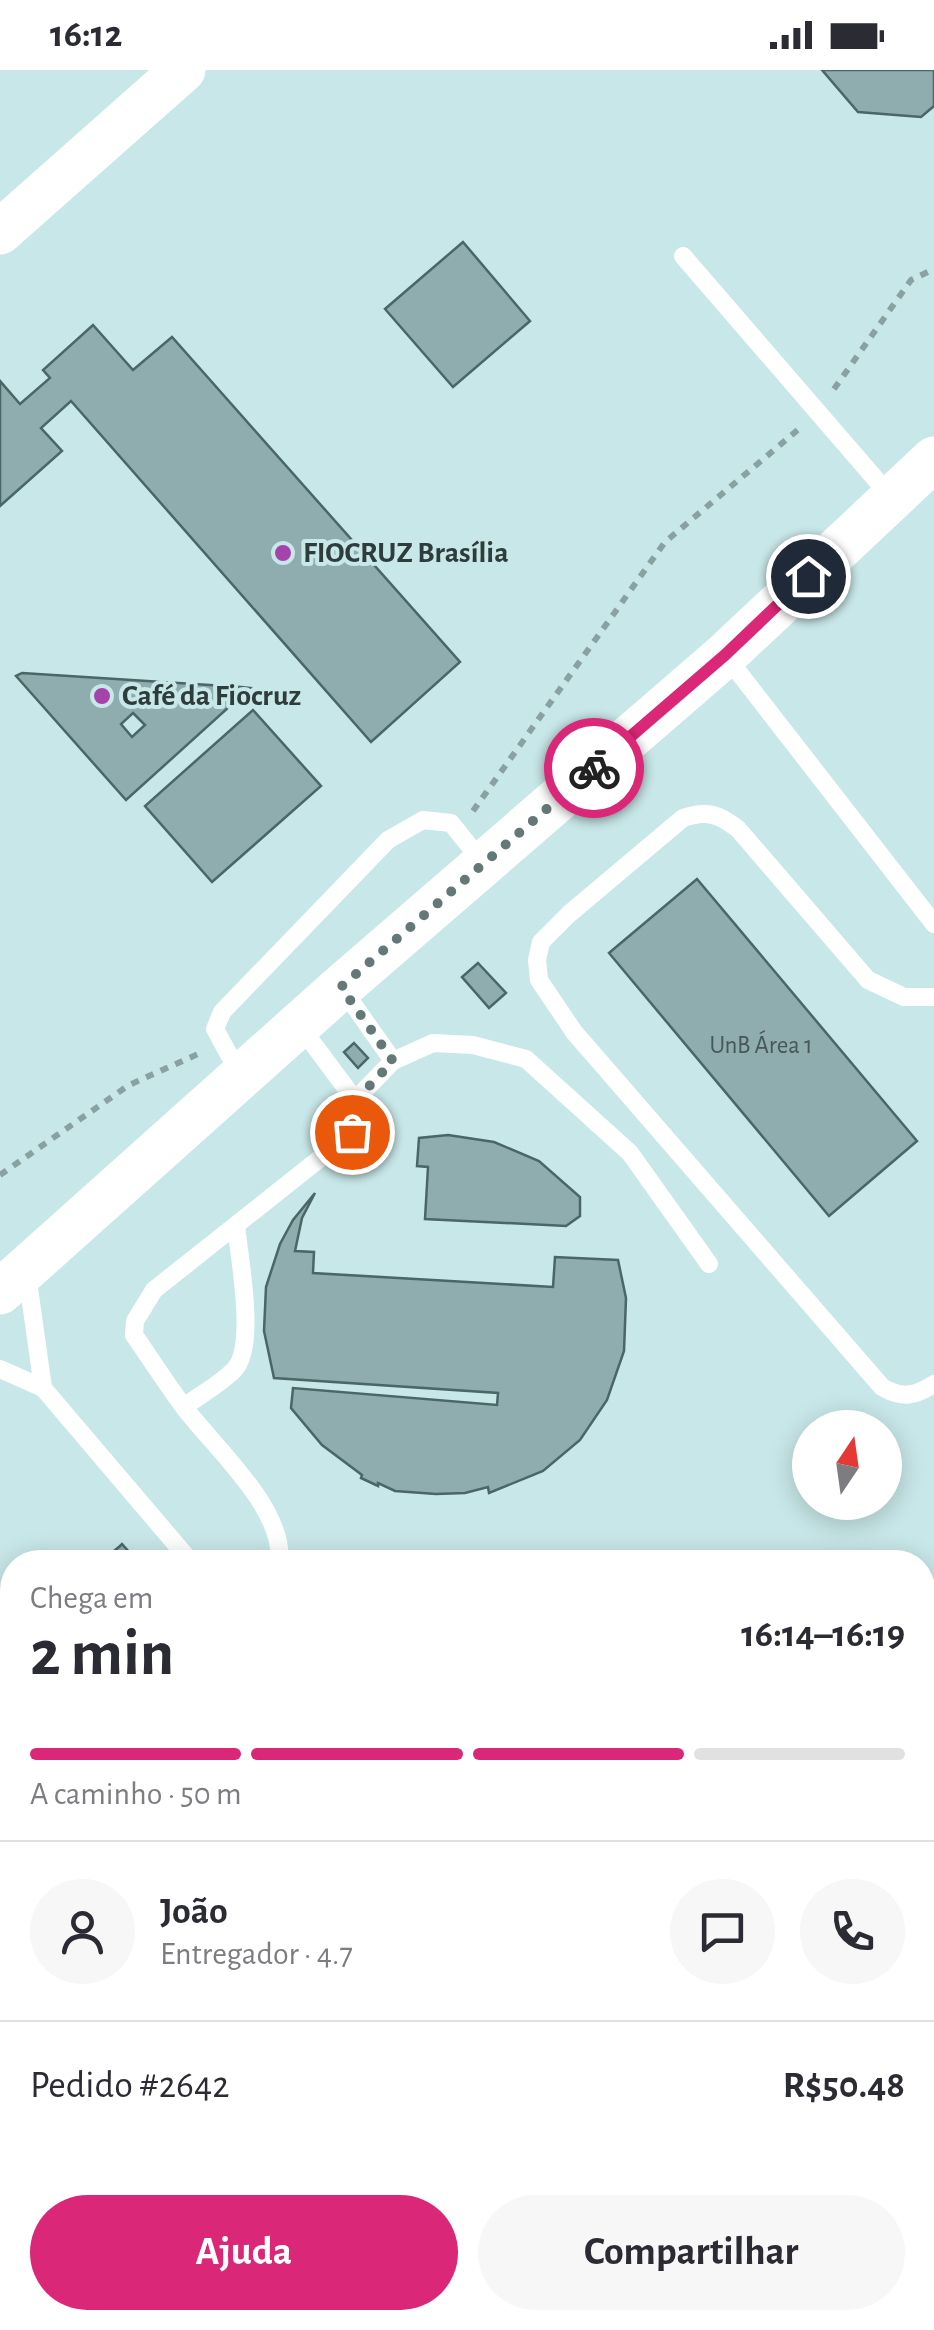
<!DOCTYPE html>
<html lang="pt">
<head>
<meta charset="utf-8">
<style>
	:root { --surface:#fff; --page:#f7f7f7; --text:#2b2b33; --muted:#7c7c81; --line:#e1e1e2; --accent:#db2777 }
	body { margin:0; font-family:"Alegreya Sans",sans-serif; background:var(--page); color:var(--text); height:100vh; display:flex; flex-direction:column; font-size:38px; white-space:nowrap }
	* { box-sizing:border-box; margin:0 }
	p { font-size:32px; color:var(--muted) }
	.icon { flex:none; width:55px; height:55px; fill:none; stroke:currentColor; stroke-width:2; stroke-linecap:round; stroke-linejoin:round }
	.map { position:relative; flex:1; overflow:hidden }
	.details { position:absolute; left:0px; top:1480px; width:935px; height:780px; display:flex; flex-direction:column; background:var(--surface); border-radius:40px 40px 0 0; box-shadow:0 5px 25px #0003 }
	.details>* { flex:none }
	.needle { width:65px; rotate:13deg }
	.controls { position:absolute; left:792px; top:1340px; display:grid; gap:20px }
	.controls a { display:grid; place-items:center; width:110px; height:110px; border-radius:50%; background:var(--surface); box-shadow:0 5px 25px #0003; font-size:50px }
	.pin { position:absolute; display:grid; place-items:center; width:85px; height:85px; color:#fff; margin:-42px; border:5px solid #fff; border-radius:50%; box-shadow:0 2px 10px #0007 }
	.courier { position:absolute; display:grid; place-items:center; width:100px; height:100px; margin:-50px; border:8px solid #db2777; border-radius:50%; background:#fff; color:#222; box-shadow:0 2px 12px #0007 }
	.headline em { font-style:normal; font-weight:700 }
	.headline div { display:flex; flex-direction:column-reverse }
	.headline { display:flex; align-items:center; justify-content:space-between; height:170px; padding:0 30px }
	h1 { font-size:65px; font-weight:700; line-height:75px }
	.bar { display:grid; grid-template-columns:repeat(4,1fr); gap:15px 10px; align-content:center; height:120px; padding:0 30px }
	.bar i { height:12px; border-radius:8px; background:var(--line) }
	.bar .current { background:var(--accent) }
	.bar p { grid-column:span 4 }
	.line { display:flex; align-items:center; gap:25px; padding:0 30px; border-top:2px solid var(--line) }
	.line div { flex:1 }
	.round { display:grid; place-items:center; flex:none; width:105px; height:105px; border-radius:52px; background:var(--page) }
	.primary-button { display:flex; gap:20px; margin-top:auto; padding:20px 30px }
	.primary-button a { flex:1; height:115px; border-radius:60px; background:var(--accent); color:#fff; font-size:40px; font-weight:700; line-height:115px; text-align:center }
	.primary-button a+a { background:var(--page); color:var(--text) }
	.status { display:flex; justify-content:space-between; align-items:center; height:70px; padding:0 50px; background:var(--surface); direction:ltr }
	.status svg { height:28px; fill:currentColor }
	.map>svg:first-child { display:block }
	.building { fill:#8fadae; stroke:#4a6667; stroke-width:2.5; fill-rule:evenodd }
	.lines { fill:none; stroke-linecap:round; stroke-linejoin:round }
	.path { stroke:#89a1a1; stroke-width:6; stroke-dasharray:8 8; stroke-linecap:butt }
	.service { stroke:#fff; stroke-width:18 }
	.tertiary { stroke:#fff; stroke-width:45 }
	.done { stroke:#657878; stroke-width:10; stroke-dasharray:0 18 }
	.route { stroke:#db2777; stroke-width:12 }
	.poi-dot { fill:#a444ab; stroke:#c8e7e8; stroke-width:4 }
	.labels { text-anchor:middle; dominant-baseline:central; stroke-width:8; stroke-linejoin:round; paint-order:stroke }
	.number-label { font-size:25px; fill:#475858 }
	.poi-label { font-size:30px; font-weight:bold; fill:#2f3c3c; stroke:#c8e7e8; text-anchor:start }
</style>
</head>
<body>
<div class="status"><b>16:12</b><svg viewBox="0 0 49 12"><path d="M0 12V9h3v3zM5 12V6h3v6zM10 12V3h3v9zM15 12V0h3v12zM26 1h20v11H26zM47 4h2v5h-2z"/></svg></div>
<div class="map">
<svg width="934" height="2260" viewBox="0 0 934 2260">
	<rect width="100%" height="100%" fill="#c8e7e8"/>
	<path class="building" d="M 822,0 L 934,0 L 934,36 L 921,47 L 858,42 Z
		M 463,172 L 530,251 L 453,317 L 385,239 Z
		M 93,255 L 133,300 L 172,267 L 460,592 L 371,672 L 71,331 L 41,358 L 62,381 L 0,436 L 0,311 L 20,334 L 50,308 L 43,300 Z
		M 22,603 L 241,617 L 250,618 L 126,730 L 16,606 ZM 133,643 L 145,655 L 132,667 L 121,654 Z
		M 253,640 L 321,716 L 212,812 L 145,736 Z
		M 697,809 L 917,1071 L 829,1146 L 609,883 Z
		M 478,893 L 506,923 L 489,938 L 462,907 Z
		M 354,973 L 368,988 L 358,998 L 344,982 Z
		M 448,1065 L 494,1072 L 539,1091 L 580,1127 L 580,1146 L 566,1156 L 425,1149 L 428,1097 L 417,1096 L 419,1068 Z
		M 315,1123 L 302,1148 L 295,1181 L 314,1182 L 313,1203 L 553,1217 L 555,1187 L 618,1190 L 626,1228 L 624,1281 L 607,1330 L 580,1370 L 543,1401 L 489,1423 L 488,1417 L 465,1423 L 436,1424 L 395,1421 L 378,1413 L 378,1416 L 361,1408 L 362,1405 L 322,1375 L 291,1338 L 293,1318 L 497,1335 L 498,1323 L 274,1308 L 264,1261 L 266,1217 L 280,1174 L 293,1150 Z
		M 122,1474 L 138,1492 L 101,1492 L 120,1476 Z
		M 0,1620 L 12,1621 L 12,1985 L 0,2101 Z"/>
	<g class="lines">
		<path class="path" d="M 834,319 L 911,210 L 934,199
			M 473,741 L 665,472 L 800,358
			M 0,1105 L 129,1015 L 198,984"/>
		<path class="service" d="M 683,186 L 891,427
			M 725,585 L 934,854
			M 341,917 L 393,991 L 355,1030
			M 934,927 L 904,927 L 868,910 L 738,759 C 719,744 707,740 683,748 L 569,844 L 541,872 L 537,890 L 539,910 L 574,962 L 882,1317 C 902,1329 915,1326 934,1314
			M 393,991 L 433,973 L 473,975 L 526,989 L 630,1083 L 709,1194
			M 240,1005 L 215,959 L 222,942 L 388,770 L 423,750 L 451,753 L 483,793
			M 27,1204 L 43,1318
			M 0,1299 L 43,1318 L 191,1492
			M 184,1337 C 200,1325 220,1314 234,1300 C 257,1277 239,1187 236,1155
			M 279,1492 C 286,1440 213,1376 183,1336 C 166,1313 150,1288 134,1265 L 135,1251 L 154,1220 L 352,1063 L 359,1049 L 355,1030 L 299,955
			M 0,2214 L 12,2216
			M 24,2260 L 25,2248
			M 161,2260 L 179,2248
			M 354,2260 L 373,2248
			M 390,2260 L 394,2248"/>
		<path class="tertiary" d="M 0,162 L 183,0
			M 0,1222 L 341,917 L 725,585 L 934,389"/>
	</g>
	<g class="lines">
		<path class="done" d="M 352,1062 L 359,1049 L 356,1030 L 393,991 L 341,917 L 594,698"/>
		<path class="route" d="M 594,698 L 725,585 L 808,506"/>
	</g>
	<g class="poi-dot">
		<circle cx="283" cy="483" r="10"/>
		<circle cx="102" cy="626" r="10"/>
	</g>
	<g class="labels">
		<g class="number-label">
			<text x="761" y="975">UnB Área 1</text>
		</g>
		<g class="poi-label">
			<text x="303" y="483">FIOCRUZ Brasília</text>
			<text x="122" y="626">Café da Fiocruz</text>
		</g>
	</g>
</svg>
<div class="controls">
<a><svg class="needle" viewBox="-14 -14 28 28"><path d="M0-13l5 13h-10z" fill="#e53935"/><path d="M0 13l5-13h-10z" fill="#7c7c81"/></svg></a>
</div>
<div class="pin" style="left:352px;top:1062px;background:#ea580c"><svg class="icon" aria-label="bag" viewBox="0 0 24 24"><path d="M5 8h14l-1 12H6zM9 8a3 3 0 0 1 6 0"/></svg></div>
<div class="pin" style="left:808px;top:506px;background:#1f2937"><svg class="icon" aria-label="home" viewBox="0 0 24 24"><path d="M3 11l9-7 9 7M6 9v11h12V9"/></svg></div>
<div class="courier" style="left:594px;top:698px"><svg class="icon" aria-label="bike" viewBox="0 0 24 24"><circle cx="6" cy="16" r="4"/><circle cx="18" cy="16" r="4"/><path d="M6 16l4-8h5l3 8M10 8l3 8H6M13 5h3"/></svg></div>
<section class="details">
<div class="headline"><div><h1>2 min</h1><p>Chega em</p></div><em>16:14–16:19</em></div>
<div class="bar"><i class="current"></i><i class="current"></i><i class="current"></i><i></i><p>A caminho · 50 m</p></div>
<div class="line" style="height:180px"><a class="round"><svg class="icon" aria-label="person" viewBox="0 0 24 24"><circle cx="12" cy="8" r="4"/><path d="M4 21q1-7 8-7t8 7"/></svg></a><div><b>João</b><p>Entregador · 4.7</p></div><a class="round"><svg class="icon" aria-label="chat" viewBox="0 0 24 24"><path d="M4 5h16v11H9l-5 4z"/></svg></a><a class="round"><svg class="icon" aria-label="phone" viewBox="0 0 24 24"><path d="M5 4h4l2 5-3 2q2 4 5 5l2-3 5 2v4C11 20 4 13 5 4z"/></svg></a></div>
<div class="line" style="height:130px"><div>Pedido #2642</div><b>R$50.48</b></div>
<div class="primary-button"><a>Ajuda</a><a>Compartilhar</a></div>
</section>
</div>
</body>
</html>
